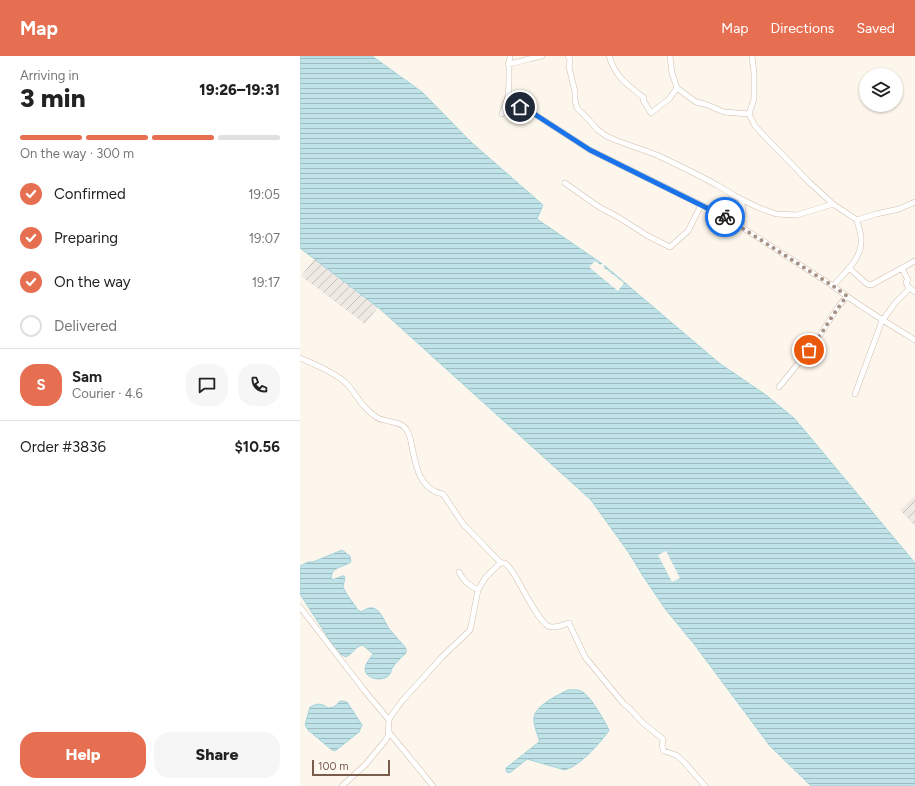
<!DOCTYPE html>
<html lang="en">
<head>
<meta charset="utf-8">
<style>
	:root { --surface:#fff; --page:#f6f6f6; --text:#222; --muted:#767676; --line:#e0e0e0; --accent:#e76f51 }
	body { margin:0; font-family:Figtree,sans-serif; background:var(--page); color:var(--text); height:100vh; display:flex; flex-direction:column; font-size:15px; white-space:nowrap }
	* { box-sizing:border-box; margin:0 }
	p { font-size:13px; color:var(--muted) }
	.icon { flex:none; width:22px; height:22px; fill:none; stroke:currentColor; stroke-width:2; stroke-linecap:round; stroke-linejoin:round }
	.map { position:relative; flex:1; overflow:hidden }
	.panel { display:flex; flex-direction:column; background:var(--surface); width:300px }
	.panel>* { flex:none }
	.buttons { position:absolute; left:559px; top:12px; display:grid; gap:8px }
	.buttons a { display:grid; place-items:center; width:44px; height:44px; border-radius:50%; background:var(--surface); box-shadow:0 1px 3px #0004; font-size:20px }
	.scale { position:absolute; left:12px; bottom:10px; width:78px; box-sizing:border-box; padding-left:4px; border:2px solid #7a5c4d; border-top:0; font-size:11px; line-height:14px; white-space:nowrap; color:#7a5c4d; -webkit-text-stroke:3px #fffaf3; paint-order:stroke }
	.pin { position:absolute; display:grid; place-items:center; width:34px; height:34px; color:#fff; margin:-17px; border:2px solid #fff; border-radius:50%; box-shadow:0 1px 4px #0007 }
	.courier { position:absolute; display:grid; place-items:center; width:40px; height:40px; margin:-20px; border:3px solid #1a73e8; border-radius:50%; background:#fff; color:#222; box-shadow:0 1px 5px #0007 }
	.headline em { font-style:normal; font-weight:800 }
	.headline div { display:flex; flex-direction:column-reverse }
	.headline { display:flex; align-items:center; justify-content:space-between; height:68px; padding:0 20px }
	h1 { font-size:26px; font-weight:800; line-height:30px }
	.bar { display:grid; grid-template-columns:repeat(4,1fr); gap:6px 4px; align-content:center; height:48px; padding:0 20px }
	.bar i { height:5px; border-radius:3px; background:var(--line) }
	.bar .selected { background:var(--accent) }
	.bar p { grid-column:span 4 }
	.line { display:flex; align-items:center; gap:10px; padding:0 20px; border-top:1px solid var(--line) }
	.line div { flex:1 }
	.round { display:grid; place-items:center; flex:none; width:42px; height:42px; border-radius:16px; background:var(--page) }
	ol { padding:0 20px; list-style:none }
	li { display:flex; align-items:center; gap:12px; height:44px }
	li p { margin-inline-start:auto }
	li .icon { padding:4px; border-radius:50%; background:var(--accent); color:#fff; stroke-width:4 }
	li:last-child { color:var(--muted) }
	li i { width:22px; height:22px; border:2px solid var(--line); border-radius:50% }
	.cta { display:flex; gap:8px; margin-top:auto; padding:8px 20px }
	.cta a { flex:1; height:46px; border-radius:16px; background:var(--accent); color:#fff; font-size:16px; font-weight:800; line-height:46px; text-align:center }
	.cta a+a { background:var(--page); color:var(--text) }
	header { display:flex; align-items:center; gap:24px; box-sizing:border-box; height:56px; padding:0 20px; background:var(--accent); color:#fff }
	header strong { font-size:19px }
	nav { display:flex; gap:22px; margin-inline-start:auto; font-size:14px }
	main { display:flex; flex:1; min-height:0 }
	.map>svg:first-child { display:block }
	.industrial { fill:url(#industrial-furrows) }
	.water { fill:url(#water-rules); stroke:#a5d3da }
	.pier { fill:#fdf6ec }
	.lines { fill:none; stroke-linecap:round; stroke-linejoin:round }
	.minor-casing { stroke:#d1beb0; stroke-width:6 }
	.minor { stroke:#fff; stroke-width:5 }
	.done { stroke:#a89285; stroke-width:4; stroke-dasharray:0 7.2 }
	.route { stroke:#1a73e8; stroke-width:5 }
</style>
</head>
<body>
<header>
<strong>Map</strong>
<nav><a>Map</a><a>Directions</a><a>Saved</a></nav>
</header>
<main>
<section class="panel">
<div class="headline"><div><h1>3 min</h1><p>Arriving in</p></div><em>19:26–19:31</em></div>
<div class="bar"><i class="selected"></i><i class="selected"></i><i class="selected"></i><i></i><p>On the way · 300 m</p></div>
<ol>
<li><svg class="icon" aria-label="check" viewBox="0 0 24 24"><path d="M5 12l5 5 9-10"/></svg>Confirmed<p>19:05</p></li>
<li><svg class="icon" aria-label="check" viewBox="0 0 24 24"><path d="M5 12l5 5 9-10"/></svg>Preparing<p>19:07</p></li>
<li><svg class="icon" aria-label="check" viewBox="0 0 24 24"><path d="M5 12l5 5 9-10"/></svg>On the way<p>19:17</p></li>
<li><i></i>Delivered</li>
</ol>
<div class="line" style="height:72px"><b class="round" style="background:var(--accent);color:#fff">S</b><div><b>Sam</b><p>Courier · 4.6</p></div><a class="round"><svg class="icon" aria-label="chat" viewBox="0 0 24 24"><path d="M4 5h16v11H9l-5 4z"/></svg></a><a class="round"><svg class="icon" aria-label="phone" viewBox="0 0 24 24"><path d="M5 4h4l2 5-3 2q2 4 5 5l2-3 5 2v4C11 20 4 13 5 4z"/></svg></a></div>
<div class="line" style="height:52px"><div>Order #3836</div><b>$10.56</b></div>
<div class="cta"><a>Help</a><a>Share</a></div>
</section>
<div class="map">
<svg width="615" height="730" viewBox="0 0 615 730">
	<defs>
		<pattern id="industrial-furrows" width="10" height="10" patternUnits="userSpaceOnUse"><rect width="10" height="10" fill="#efe9e4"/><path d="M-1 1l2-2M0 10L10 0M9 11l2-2" fill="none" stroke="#c7c0bb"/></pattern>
		<pattern id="water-rules" width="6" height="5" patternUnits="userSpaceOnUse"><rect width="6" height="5" fill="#bfe3e8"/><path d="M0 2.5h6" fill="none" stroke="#a0bbbe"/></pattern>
	</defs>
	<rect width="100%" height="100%" fill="#fdf6ec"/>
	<path class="industrial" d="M 21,194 L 85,242 L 65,268 L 1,220 Z
		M 615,440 L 615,470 L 600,454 Z"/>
	<path class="water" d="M 0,0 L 72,0 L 122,36 L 171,86 L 243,149 L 237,163 L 304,209 L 419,307 L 466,339 L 495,363 L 615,507 L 615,730 L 511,730 L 470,690 L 394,588 L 366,554 L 343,520 L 329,497 L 291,444 L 80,253 L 0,192 Z
		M 42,494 L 50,500 L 51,506 C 41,512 29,512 32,524 L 42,520 L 44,520 L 45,522 L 43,531 L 46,537 L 58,554 L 61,556 C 65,554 68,551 73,552 C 81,554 85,567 90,574 C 95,580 100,585 105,591 C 107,594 106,593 106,597 C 102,601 96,606 93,611 C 90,615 92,617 87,621 C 78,626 61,621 66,609 C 67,605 71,602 73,598 L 64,590 L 61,589 C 55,592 52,598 46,601 L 38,597 L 0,538 L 0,510 L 8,506 L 13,506 Z
		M 268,634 C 272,634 277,633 281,635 C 290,639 302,661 307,670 L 309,674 L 308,676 C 298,689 281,709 265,714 L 227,703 L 211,716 L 208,717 L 206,715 L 206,712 L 239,686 L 239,683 C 237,677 233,668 234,661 C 236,649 258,639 268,634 Z
		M 40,645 L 43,645 L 47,646 L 62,669 L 59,676 L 35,695 L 32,694 L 8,674 L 5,669 L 10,651 C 18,647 21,647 28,652 L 34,651 Z"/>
	<path class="pier" d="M 295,205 L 301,209 L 303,206 L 305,208 L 303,211 L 324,227 L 318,235 L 289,211 Z
		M 366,495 L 380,522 L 372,526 L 358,499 Z"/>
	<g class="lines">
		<g class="minor-casing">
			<path id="minor" d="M 268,0 L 270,3 L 269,11 L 275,36 L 275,44 L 277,52 L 286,61 L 298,74 L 306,80 L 315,84 L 357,99 L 392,116 L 417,129 L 435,140 L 457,151 L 476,158 L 497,159 L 533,148 L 557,164 C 558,170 561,176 561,182 C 563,202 545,216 533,230
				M 309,0 C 316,22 328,29 344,42 L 343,44 L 351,57 L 369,43 L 377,32 L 396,46 L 405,48 L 424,56 L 449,58
				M 370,0 L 372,17 L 377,32
				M 452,0 L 454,17 L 454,43 L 449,58 L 455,70 L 471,87 L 510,127 L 533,148
				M 208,8 C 220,6 231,2 242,0
				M 208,41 L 220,51 L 225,52 L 290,94 L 426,161 L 533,230 C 559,250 587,267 615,284
				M 202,58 C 204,52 207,46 208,39 C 210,26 208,13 210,0
				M 265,127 L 299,151 L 318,161 L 348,180 L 370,191 L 388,175 L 401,149
				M 557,164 L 576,158 L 599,153 L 615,146
				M 441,171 L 443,153 L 441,143
				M 549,212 L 567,228 L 571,229 L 615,205
				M 602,212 L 608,224 L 606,226 L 609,233 L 610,232 L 615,236
				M 0,302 C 12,307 37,318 46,327 C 50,331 53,336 57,341 C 62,349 68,355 76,361 C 85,367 100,364 106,373 C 110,378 111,385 112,391 C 116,411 120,434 143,438 L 163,468 L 201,507
				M 479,331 L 515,287 L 538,251 L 547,240
				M 555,338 L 582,265 L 596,246 L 610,232
				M 159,516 C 163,525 169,529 178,534
				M 0,551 L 64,634 L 89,664
				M 88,675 L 133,730
				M 42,730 L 65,709 L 85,685 L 88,680 L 89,664 L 91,660 L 102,645 L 142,601 L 170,574 L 171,570 L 178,534 L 185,522 L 198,509 C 200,508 201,506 204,507 C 213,508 234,562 248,570 C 254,573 263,569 269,567 L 285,601 L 323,647 L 330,653 L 343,667 L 363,683 L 362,690 L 364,695 L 376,699 L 384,706 L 405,730"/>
		</g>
		<use href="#minor" class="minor"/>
	</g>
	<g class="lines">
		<path class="done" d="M 425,161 L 533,230 L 547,240 C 533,257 523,277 509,294"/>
		<path class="route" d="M 220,51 L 225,52 L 290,94 L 425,161"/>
	</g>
</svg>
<div class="buttons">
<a><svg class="icon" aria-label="layers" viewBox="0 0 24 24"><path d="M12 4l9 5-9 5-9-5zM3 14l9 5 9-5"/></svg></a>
</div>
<div class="scale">100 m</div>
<div class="pin" style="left:509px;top:294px;background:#ea580c"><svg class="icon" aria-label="bag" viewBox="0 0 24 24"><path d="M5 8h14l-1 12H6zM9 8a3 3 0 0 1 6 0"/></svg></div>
<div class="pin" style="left:220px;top:51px;background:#1f2937"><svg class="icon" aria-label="home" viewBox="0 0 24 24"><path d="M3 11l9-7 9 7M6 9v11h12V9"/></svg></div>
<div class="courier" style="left:425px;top:161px"><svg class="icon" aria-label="bike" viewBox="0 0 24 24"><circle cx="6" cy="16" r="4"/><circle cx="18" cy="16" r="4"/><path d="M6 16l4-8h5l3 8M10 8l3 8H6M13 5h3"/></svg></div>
</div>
</main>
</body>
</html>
